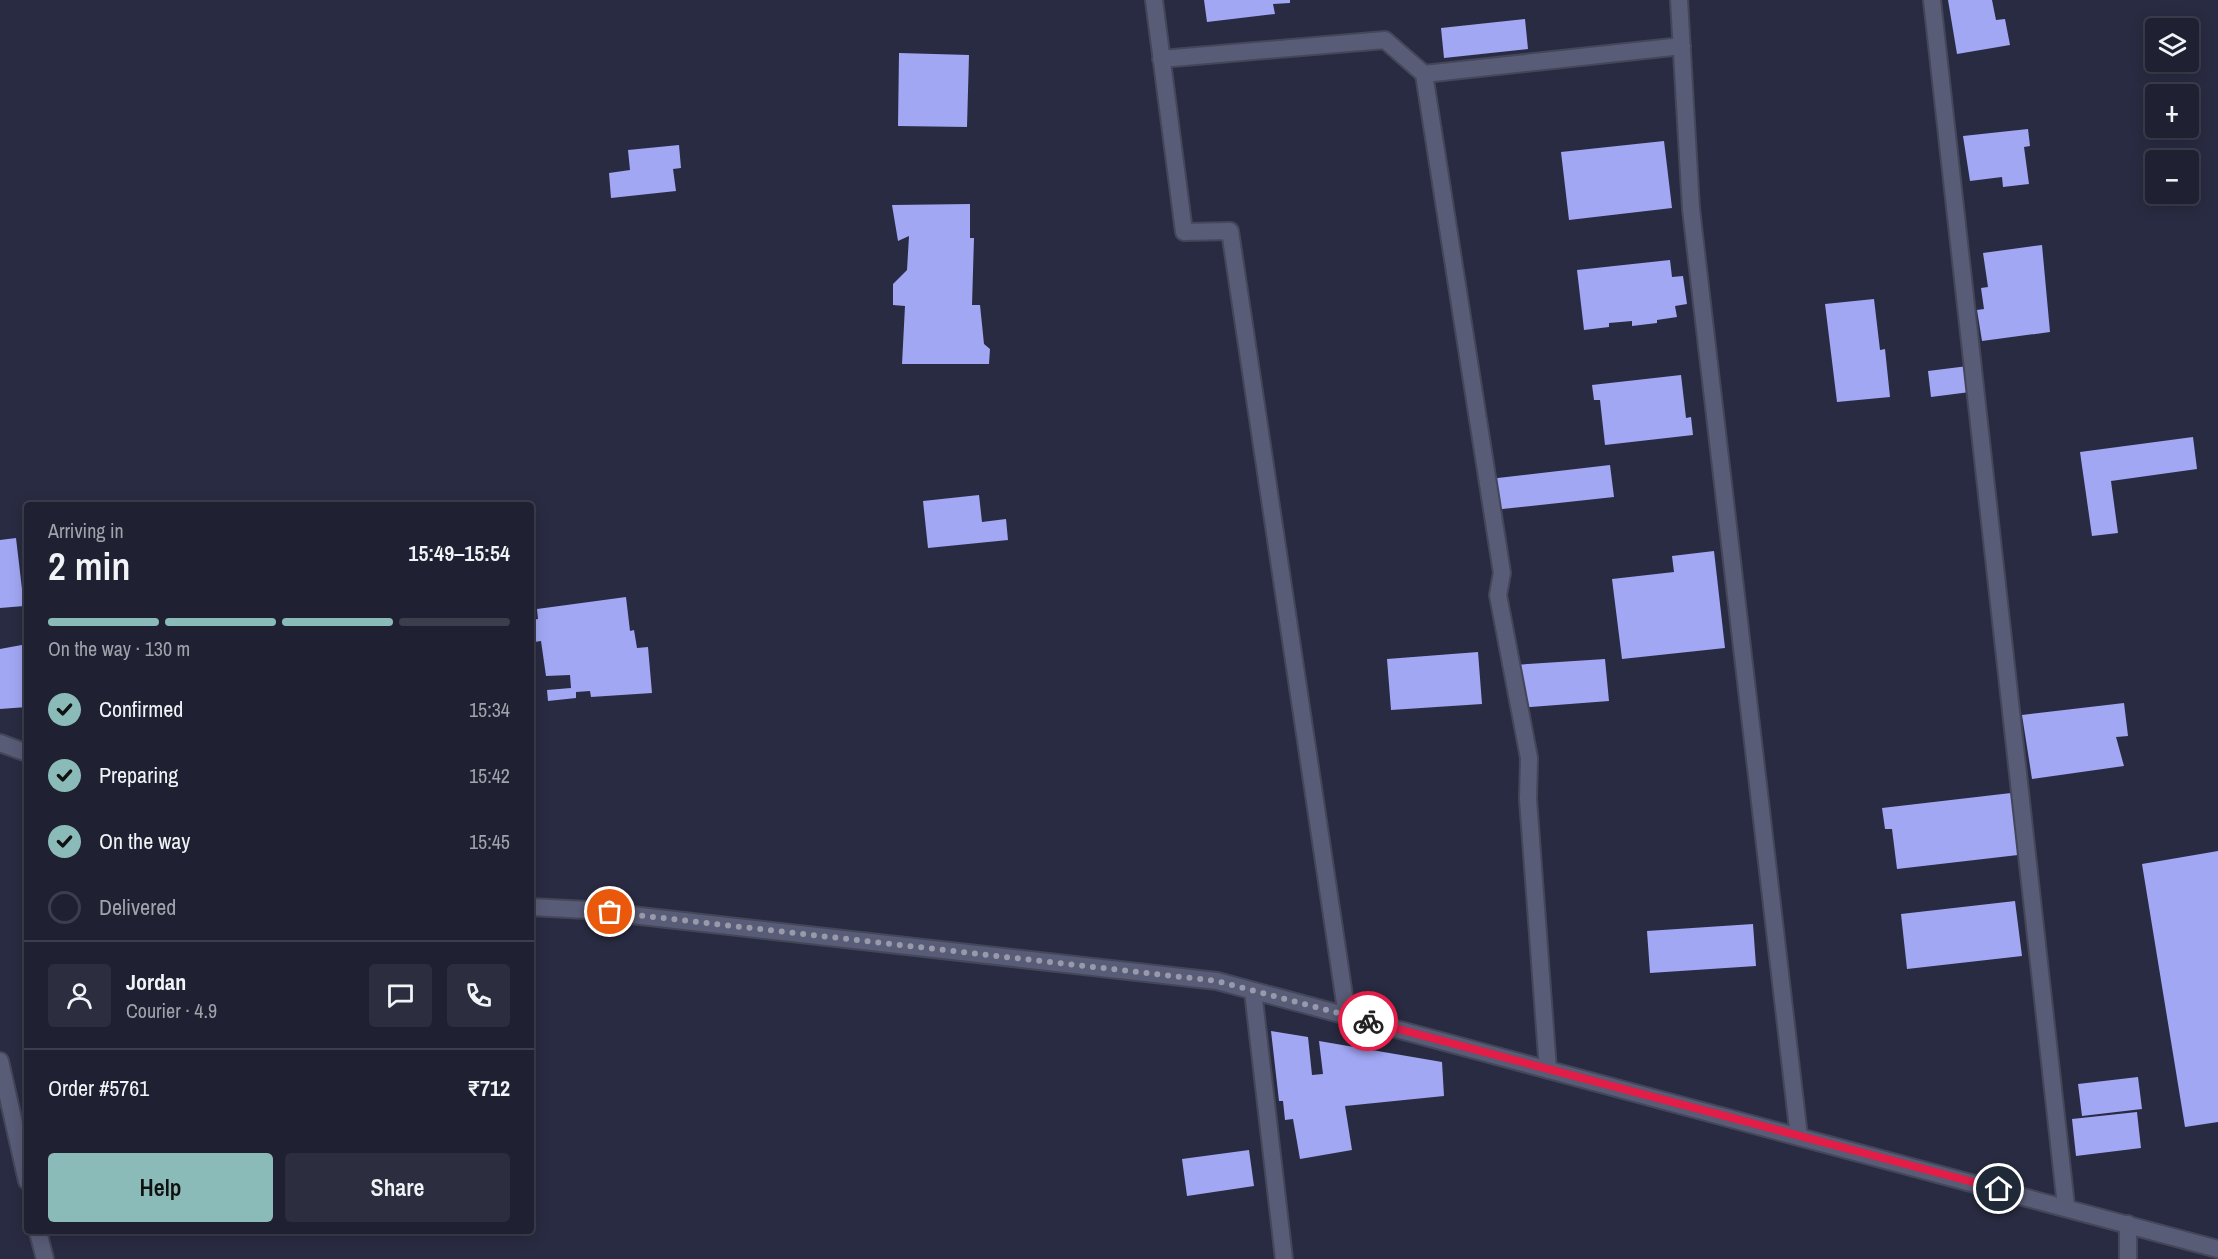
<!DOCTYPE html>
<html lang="en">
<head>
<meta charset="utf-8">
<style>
	:root { --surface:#1f2032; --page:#2c2d3e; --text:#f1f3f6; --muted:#a1a3ac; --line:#3c3e4d; --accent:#8bbbb9 }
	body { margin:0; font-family:"Archivo Narrow",sans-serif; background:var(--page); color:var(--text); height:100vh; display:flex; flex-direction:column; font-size:22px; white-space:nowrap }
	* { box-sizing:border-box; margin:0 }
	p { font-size:20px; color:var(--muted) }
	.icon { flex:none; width:33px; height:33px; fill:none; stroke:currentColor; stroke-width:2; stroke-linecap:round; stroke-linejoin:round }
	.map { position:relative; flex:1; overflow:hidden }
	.panel { position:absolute; left:24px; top:502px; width:510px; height:732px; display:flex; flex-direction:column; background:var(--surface); border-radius:6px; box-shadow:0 3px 15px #0003,0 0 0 2px var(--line) }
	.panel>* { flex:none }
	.fabs { position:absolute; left:2145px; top:18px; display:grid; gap:12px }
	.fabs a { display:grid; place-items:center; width:54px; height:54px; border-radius:6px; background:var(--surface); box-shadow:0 3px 15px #0003,0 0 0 2px var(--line); font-size:30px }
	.pin { position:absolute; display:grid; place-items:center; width:51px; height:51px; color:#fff; margin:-26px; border:3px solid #fff; border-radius:50%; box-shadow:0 2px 6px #0007 }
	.courier { position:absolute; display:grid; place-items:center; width:60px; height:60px; margin:-30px; border:4px solid #e11d48; border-radius:50%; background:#fff; color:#222; box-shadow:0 2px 8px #0007 }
	.overview em { font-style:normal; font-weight:600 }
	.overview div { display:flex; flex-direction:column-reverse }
	.overview { display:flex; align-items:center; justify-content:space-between; height:102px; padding:0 24px }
	h1 { font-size:39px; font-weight:600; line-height:45px }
	.bar { display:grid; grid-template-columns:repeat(4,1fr); gap:9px 6px; align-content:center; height:72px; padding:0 24px }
	.bar i { height:8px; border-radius:4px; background:var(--line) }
	.bar .selected { background:var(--accent) }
	.bar p { grid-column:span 4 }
	.line { display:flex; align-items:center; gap:15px; padding:0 24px; border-top:2px solid var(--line) }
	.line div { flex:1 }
	.round { display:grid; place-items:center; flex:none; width:63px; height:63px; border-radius:6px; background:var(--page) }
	ol { padding:0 24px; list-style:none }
	li { display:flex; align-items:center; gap:18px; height:66px }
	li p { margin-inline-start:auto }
	li .icon { padding:6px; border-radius:50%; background:var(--accent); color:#111; stroke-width:4 }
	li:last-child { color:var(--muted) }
	li i { width:33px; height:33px; border:3px solid var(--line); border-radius:50% }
	.primary-button { display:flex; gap:12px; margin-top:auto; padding:12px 24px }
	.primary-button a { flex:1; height:69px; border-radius:6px; background:var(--accent); color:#111; font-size:24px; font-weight:600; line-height:69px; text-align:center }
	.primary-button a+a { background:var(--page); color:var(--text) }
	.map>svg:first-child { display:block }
	.building { fill:#a1a7f3 }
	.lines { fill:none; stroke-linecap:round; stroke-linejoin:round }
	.minor-casing { stroke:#444659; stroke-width:20 }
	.minor { stroke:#595c76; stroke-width:16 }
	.done { stroke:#989aac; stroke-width:6; stroke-dasharray:0 10.8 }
	.route { stroke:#e11d48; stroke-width:8 }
</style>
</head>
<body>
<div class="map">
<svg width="2218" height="1259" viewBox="0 0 2218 1259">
	<rect width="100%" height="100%" fill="#292b42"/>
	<path class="building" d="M 1204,0 L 1290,0 L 1290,3 L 1273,4 L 1275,14 L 1207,22 Z
		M 1948,0 L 1992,0 L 1996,20 L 2005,19 L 2010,45 L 1957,54 Z
		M 1525,19 L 1528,49 L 1444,58 L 1441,28 Z
		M 899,53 L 969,55 L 967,127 L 898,126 Z
		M 2028,129 L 2030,146 L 2024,147 L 2029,184 L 2003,187 L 2002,177 L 1970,181 L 1963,136 Z
		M 1664,141 L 1672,208 L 1569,220 L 1561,152 Z
		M 679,145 L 681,168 L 673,169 L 676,191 L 611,198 L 609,173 L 630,170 L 628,150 Z
		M 970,204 L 970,238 L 974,238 L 972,305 L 980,305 L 984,344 L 990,349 L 989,364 L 902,364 L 905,306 L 893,305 L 893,284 L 907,270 L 909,236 L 898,241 L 892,205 Z
		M 2042,245 L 2050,332 L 1982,341 L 1977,310 L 1984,309 L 1981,288 L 1988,287 L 1983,253 Z
		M 1670,260 L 1672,277 L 1683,276 L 1687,304 L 1675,306 L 1677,317 L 1657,320 L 1657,323 L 1632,326 L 1632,321 L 1609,323 L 1609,327 L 1584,330 L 1577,270 Z
		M 1874,299 L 1880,350 L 1885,349 L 1890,397 L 1837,402 L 1825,304 Z
		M 1968,366 L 1970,392 L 1931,397 L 1928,371 Z
		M 1681,375 L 1686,418 L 1691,417 L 1693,435 L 1605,445 L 1600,400 L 1594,400 L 1592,385 Z
		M 2193,437 L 2197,469 L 2111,481 L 2118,533 L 2092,536 L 2080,452 Z
		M 1610,465 L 1614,497 L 1493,510 L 1489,479 Z
		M 979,495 L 982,522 L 1006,519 L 1008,540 L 928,548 L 923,501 Z
		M 16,538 L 24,606 L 0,608 L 0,540 Z
		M 1714,551 L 1725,648 L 1622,659 L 1612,579 L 1674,572 L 1672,556 Z
		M 626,597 L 630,631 L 634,630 L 637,648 L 648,647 L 652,693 L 591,697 L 590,691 L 576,692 L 576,698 L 548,701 L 547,690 L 571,688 L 570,675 L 546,676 L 541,641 L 534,642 L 531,624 L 531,620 L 538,619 L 537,609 Z
		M 27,644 L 27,707 L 0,709 L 0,649 Z
		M 1478,652 L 1482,704 L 1391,710 L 1387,659 Z
		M 1605,659 L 1609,701 L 1516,708 L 1513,665 Z
		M 2124,703 L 2128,736 L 2116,737 L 2124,766 L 2032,779 L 2022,715 Z
		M 2011,793 L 2018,855 L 1897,869 L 1892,829 L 1885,829 L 1882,808 Z
		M 2218,851 L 2218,1122 L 2185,1127 L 2142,864 Z
		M 2015,901 L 2022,956 L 1907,969 L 1901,914 Z
		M 1753,924 L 1756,966 L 1650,973 L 1647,931 Z
		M 1271,1031 L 1308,1037 L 1312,1075 L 1323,1074 L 1319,1041 L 1442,1062 L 1444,1096 L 1345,1106 L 1352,1150 L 1300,1159 L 1293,1119 L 1285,1120 L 1283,1101 L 1279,1101 Z
		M 2138,1077 L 2142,1109 L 2082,1116 L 2078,1084 Z
		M 2137,1112 L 2141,1148 L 2076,1156 L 2072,1119 Z
		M 1249,1150 L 1254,1186 L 1187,1196 L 1182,1159 Z"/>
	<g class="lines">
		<g class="minor-casing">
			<path id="minor" d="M 1154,0 L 1184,232 L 1230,231 L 1347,1016
				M 1932,0 L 2066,1206
				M 1161,59 L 1385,40 L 1424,74 L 1502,573 L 1498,595 L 1529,758 L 1528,799 L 1548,1070
				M 1424,74 L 1682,46
				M 0,743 L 27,753
				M 531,907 L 587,910 L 1217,981 L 1799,1137 L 1691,209 L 1679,0
				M 1253,991 L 1284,1259
				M 0,1061 L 27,1181
				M 1799,1137 L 2218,1249
				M 38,1232 L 45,1259
				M 2128,1259 L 2128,1224"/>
		</g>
		<use href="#minor" class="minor"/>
	</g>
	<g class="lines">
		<path class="done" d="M 610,912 L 1217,981 L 1368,1021"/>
		<path class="route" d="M 1368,1021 L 1999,1189"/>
	</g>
</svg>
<div class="fabs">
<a><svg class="icon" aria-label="layers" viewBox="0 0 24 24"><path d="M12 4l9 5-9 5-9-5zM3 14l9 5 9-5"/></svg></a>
<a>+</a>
<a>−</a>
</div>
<div class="pin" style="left:610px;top:912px;background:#ea580c"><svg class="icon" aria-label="bag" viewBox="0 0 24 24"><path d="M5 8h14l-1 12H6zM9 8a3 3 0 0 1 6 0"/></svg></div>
<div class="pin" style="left:1999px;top:1189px;background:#1f2937"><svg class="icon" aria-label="home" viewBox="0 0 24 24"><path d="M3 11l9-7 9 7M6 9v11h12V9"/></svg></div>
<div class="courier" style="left:1368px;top:1021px"><svg class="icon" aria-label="bike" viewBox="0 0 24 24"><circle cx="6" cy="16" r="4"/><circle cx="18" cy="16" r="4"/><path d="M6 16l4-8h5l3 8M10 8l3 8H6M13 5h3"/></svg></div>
<section class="panel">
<div class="overview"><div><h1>2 min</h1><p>Arriving in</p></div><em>15:49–15:54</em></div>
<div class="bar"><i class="selected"></i><i class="selected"></i><i class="selected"></i><i></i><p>On the way · 130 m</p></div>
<ol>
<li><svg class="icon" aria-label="check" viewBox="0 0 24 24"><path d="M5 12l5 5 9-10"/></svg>Confirmed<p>15:34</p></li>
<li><svg class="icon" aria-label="check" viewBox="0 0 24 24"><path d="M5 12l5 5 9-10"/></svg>Preparing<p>15:42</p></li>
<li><svg class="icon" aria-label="check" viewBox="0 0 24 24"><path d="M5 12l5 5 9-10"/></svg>On the way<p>15:45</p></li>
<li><i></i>Delivered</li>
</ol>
<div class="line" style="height:108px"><a class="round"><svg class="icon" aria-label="person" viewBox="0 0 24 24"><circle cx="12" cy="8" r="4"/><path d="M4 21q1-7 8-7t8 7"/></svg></a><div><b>Jordan</b><p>Courier · 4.9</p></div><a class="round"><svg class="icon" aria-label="chat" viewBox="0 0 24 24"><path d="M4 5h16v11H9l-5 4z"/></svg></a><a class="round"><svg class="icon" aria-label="phone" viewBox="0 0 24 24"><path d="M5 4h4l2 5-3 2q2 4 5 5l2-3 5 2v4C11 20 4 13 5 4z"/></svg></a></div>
<div class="line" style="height:78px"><div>Order #5761</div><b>₹712</b></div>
<div class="primary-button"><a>Help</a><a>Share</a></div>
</section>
</div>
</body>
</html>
